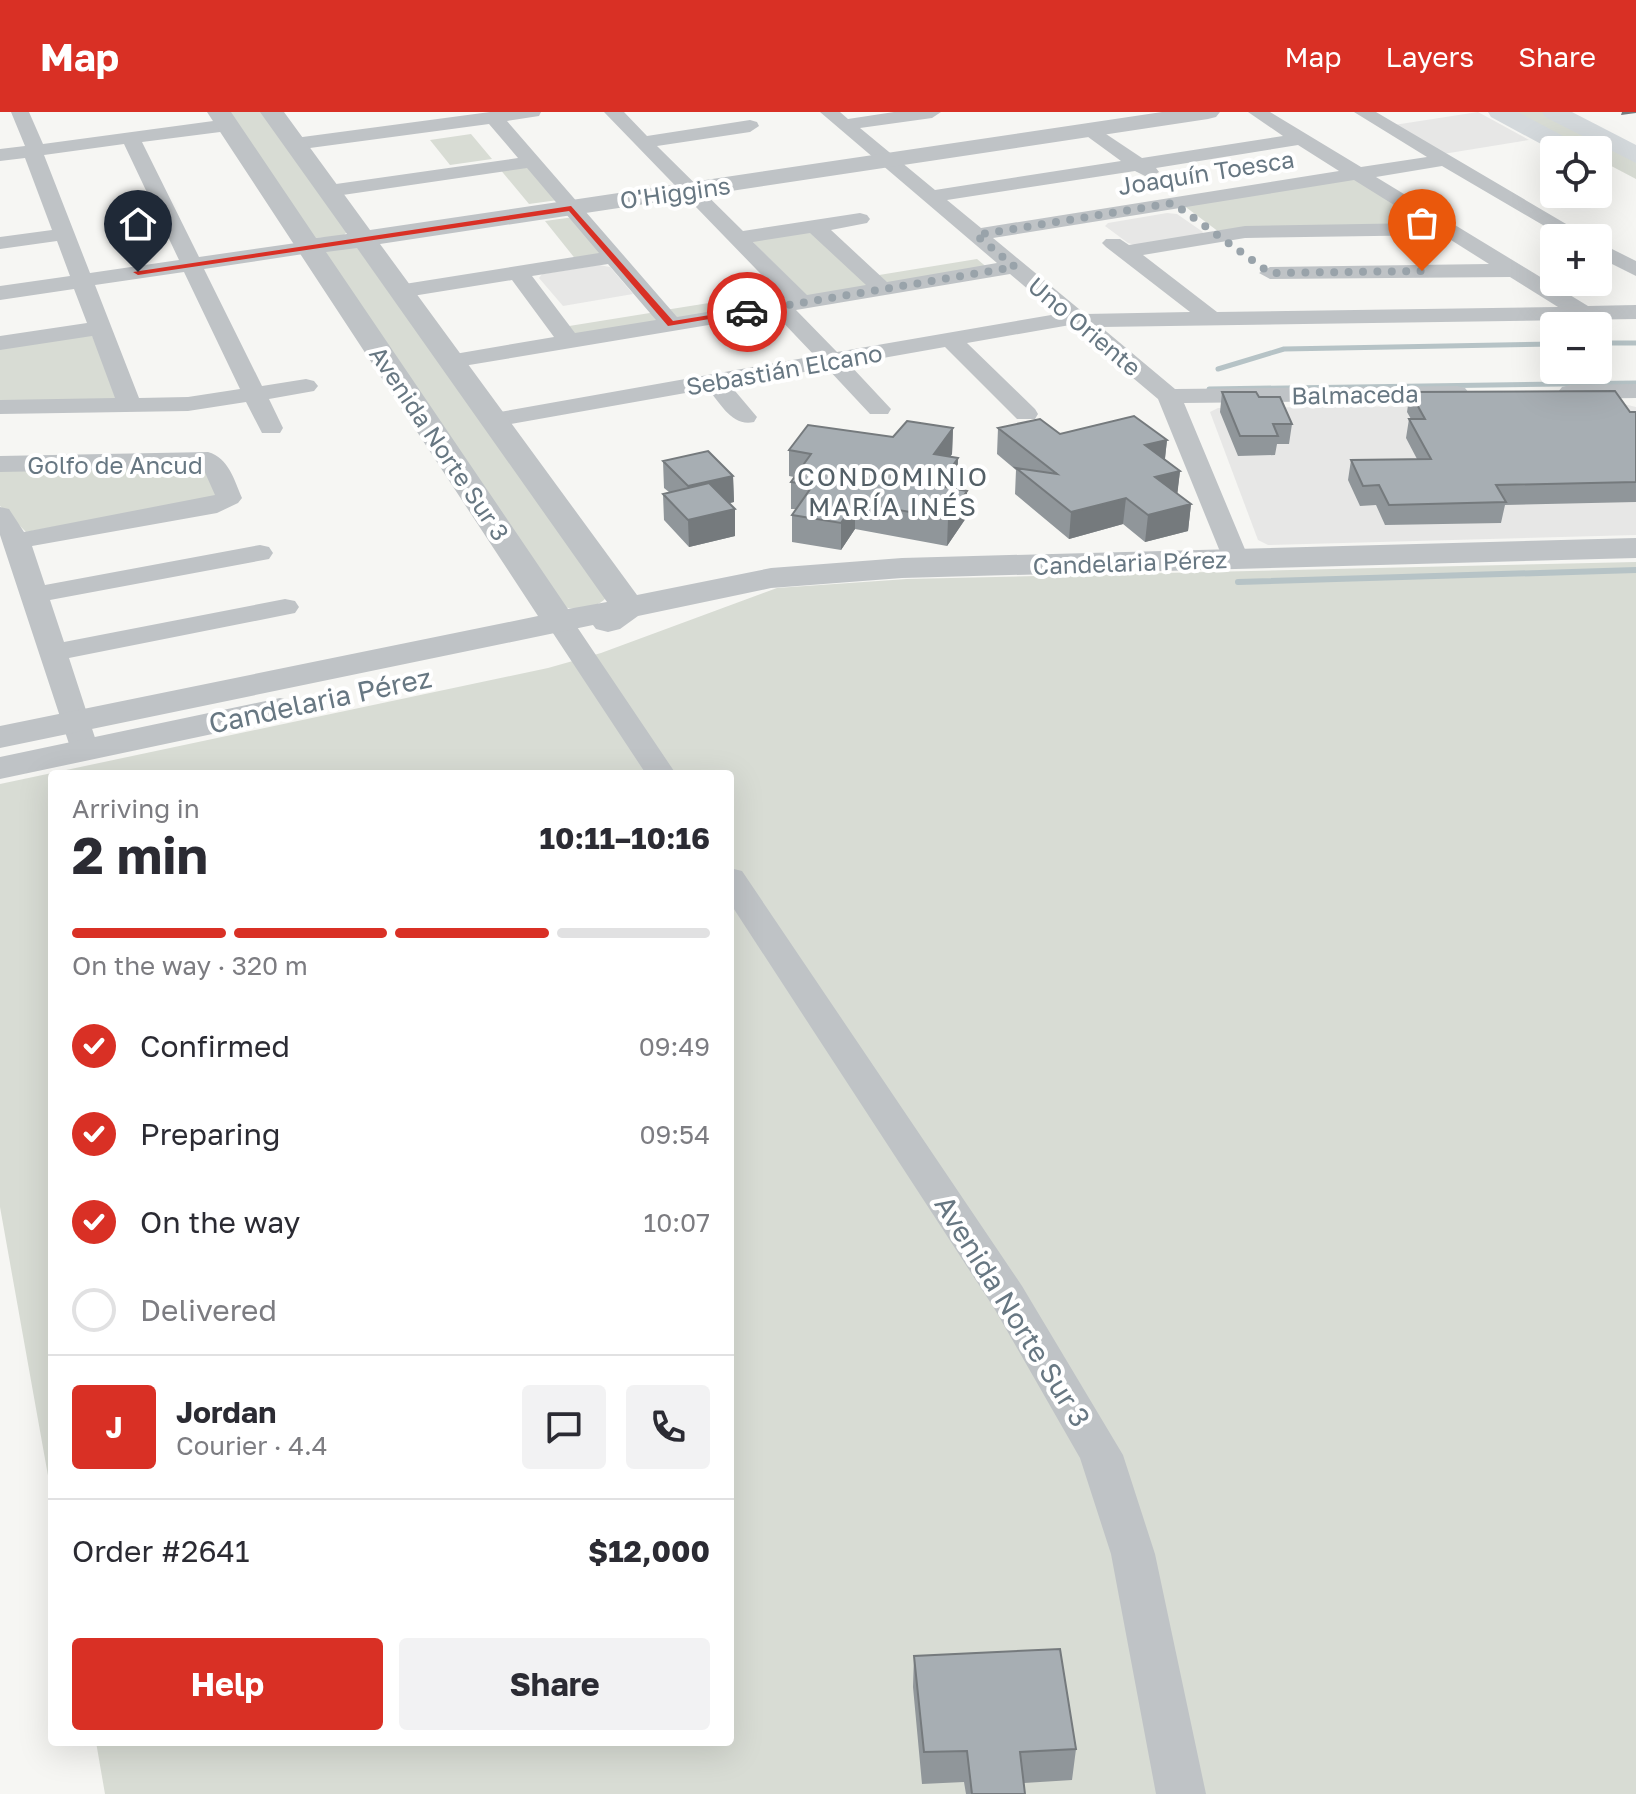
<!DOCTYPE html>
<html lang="en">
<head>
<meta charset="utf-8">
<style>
	:root { --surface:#fff; --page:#f2f2f3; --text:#2b2b33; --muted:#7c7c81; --line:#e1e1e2; --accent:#d93025 }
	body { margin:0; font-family:"Golos Text",sans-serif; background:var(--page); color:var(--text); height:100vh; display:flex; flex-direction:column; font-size:30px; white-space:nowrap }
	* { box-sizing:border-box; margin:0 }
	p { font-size:26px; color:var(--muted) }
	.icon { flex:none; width:44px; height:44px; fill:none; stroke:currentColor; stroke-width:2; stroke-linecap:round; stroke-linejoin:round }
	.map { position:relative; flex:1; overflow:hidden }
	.drawer { position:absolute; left:48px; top:658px; width:686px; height:976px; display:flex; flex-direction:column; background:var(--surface); border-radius:8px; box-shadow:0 8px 32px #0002 }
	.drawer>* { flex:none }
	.buttons { position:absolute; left:1540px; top:24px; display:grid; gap:16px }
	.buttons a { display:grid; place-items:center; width:72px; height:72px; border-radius:8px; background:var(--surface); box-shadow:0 8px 32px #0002; font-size:40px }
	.pin { position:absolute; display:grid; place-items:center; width:68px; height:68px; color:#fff; margin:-82px -34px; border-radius:50% 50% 50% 0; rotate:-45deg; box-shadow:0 0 8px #0007 }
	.pin .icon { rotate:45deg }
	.courier { position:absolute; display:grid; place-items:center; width:80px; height:80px; margin:-40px; border:6px solid #d93025; border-radius:50%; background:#fff; color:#222; box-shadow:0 2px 10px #0007 }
	.headline em { font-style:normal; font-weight:700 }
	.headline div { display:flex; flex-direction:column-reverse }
	.headline { display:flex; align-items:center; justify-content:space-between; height:136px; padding:0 24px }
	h1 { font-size:52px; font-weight:700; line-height:60px }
	.bar { display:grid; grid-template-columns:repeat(4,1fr); gap:12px 8px; align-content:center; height:96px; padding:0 24px }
	.bar i { height:10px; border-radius:6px; background:var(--line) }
	.bar .on { background:var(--accent) }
	.bar p { grid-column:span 4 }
	.line { display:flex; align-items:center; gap:20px; padding:0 24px; border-top:2px solid var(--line) }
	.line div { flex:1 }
	.round { display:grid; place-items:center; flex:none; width:84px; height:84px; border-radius:8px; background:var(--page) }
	ol { padding:0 24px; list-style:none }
	li { display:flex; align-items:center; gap:24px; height:88px }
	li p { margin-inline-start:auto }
	li .icon { padding:8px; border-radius:50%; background:var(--accent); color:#fff; stroke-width:4 }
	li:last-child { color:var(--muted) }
	li i { width:44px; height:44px; border:4px solid var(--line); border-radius:50% }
	.cta { display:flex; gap:16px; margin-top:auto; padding:16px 24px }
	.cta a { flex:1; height:92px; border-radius:8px; background:var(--accent); color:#fff; font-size:32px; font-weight:700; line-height:92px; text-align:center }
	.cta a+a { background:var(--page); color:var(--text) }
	header { display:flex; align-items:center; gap:48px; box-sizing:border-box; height:112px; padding:0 40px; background:var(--accent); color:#fff }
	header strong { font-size:38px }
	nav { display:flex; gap:44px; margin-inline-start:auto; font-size:28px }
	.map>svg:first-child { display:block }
	.built { fill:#e7e7e6 }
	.green { fill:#d8dcd4 }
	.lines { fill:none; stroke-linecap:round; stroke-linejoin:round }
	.stream-far1 { stroke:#b6c3c6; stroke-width:5 }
	.stream { stroke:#b6c3c6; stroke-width:6 }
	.minor { fill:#bfc3c6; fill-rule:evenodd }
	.tertiary { fill:#bfc3c6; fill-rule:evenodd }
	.secondary { fill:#d4d9dc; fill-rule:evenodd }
	.wall { fill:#90969a }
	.shaded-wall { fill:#757a7d }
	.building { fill:#a7aeb3; stroke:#757a7d; stroke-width:2 }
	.route { fill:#d93025 }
	.done { stroke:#99a3aa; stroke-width:8; stroke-dasharray:0 14.4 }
	.labels { text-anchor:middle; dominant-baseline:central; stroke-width:8; stroke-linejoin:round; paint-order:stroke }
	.far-street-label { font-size:24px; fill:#677782; stroke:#fff }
	.far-neighbourhood-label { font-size:26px; letter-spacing:2px; fill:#546067; stroke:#fff }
	.street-label { font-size:28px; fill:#677782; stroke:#fff }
</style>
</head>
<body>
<header>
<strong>Map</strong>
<nav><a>Map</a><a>Layers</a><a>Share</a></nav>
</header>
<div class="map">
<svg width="1636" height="1682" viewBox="0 0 1636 1682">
	<rect width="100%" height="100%" fill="#f6f6f3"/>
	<path class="built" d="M 1478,0 L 1529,28 L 1443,42 L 1394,13 Z
		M 1167,101 L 1177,102 L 1203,120 L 1201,123 L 1138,134 L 1128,131 L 1105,114 L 1108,111 Z
		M 599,153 L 610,155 L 633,182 L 563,194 L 539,166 L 542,162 Z
		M 1624,292 L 1636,295 L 1636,423 L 1268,433 L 1258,428 L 1210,300 L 1218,296 Z"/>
	<path class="green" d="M 226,0 L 262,0 L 347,120 L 343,124 L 315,126 Z
		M 1512,0 L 1545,0 L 1636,48 L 1636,67 L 1598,47 L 1598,38 L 1582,38 Z
		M 471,22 L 492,47 L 450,53 L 430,28 Z
		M 530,54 L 558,88 L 529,92 L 499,56 Z
		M 1354,66 L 1429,113 L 1219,120 L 1183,93 Z
		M 574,105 L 603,141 L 577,149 L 545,109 Z
		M 809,118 L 873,173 L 809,186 L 750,127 Z
		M 357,135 L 606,486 C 597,496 577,499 564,495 L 323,139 Z
		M 977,147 L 989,157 L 893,173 L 873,164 Z
		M 778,180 L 785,187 L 675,208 L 665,198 Z
		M 656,200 L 663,208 L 581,225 L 563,215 Z
		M 91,221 L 119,285 L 115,289 L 0,292 L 0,234 Z
		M 209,353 L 220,385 L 26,420 L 0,394 L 0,355 Z
		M 1636,450 L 1636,1682 L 105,1682 L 96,1630 L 730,1630 L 730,662 L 52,662 L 52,1386 L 0,1095 L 0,672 L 548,556 L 601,541 L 777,476 L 907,467 Z"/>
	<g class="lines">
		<path class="stream-far1" d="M 1609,231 L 1636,231
			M 1218,257 L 1284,237 L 1554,232
			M 1209,277 L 1636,271"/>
		<path class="stream" d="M 1238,470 L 1636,458"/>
		<path class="minor" d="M 11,0 L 29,0 L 43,32 L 228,7 L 235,9 L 237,13 L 235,17 L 228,19 L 142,30 L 199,145 L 310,129 L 321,135 L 310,141 L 204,157 L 262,274 L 306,267 L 314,269 L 318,274 L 314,279 L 269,287 L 283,316 L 280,321 L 262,321 L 246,290 L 188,299 L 0,302 L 0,288 L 115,286 L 92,224 L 0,238 L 0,224 L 87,211 L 74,177 L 0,188 L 0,174 L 70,164 L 57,129 L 0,137 L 0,125 L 52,118 L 25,46 L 0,49 L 0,37 L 25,34 ZM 124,32 L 179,148 L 90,161 L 44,43 ZM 184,160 L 240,277 L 188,285 L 139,286 L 95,173 Z
			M 490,0 L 541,0 L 539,4 L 507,9 L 677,205 L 785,187 L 604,0 L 624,0 L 647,24 L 750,8 L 757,10 L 759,14 L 750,20 L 657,34 L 743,119 L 860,101 L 867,103 L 870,107 L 867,111 L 831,118 L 887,170 L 997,151 L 820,0 L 840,0 L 848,7 L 894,0 L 941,0 L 932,6 L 860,16 L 935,78 L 1121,49 L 1084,22 L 1082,18 L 1091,12 L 1142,46 L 1283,24 L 1248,0 L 1270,0 L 1361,55 L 1427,45 L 1354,0 L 1376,0 L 1590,126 L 1565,126 L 1442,54 L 1376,65 L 1588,194 L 1636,193 L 1636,207 L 1101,215 L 1175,277 L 1457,274 L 1465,276 L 1469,281 L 1465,286 L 1457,288 L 1184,291 L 1249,447 L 1245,453 L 1227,453 L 1223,447 L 1158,287 L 1070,213 L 967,231 L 1035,297 L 1038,302 L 1035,307 L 1017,307 L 945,235 L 849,252 L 891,297 L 888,302 L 870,302 L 827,256 L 730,273 L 757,305 L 754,310 C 732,315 721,292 708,277 L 494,315 L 485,313 L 482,308 L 485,303 L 494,301 L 815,244 L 775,202 L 451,256 L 443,254 L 439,249 L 443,244 L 554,225 L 512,168 L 400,186 L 392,184 L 389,179 L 392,174 L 599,141 L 527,56 L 329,85 L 319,79 L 329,73 L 518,46 L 489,12 L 295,38 L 285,32 L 295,26 ZM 1298,33 L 1339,59 L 981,116 L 947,88 L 1135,59 L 1149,66 L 1159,60 L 1156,56 ZM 1354,68 L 1423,111 L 1245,114 L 1129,133 L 1120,127 L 1106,127 L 1102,131 L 1106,135 L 1190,200 L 1085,202 L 993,126 ZM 810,121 L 866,173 L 807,183 L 753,130 ZM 1443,123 L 1489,152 L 1270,155 L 1259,161 L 1270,167 L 1510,165 L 1558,195 L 1217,200 L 1143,143 L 1245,126 ZM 608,152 L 656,208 L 575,221 L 532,164 ZM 1010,162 L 1057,202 L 837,240 L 796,198 Z
			M 1598,130 L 1636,149 L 1636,164 L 1598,145 Z
			M 1636,272 L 1636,286 L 1570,287 L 1562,285 L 1558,280 L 1562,275 L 1570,273 Z
			M 208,340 C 229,346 234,368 242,386 L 238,391 L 217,401 L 32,434 L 45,473 L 260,433 L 269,435 L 273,441 L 269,447 L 50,488 L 64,530 L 285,487 L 295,489 L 299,495 L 295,501 L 285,503 L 69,546 L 99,638 L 95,644 L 84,647 L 73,644 L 0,423 L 0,395 L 9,397 L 24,420 L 215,383 L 203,356 L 0,360 L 0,344 Z
			M 559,501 L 569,503 L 676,662 L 646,662 L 545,509 L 549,503 Z
			M 730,756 L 742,759 L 1022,1174 L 1123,1343 L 1155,1442 L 1206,1682 L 1156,1682 L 1111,1442 L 1080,1346 L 994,1196 L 730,791 Z"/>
		<path class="tertiary" d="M 207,0 L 231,0 L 316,126 L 347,122 L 260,0 L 284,0 L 370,118 L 1162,0 L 1220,0 L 1216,5 L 1208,7 L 380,132 L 637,483 L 771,456 L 902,446 L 1636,426 L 1636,446 L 902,466 L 771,476 L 638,504 L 620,517 L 608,520 L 596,517 L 593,513 L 0,636 L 0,614 L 538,504 ZM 357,136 L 607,490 L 568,497 L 326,140 Z
			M 280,586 L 293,589 L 298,597 L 293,605 L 0,667 L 0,645 Z"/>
		<path class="secondary" d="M 1488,0 L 1518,0 L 1580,33 L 1584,38 L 1554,39 L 1491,5 Z
			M 1542,0 L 1572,0 L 1636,33 L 1636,51 L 1545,5 Z"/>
	</g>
	<path class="wall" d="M 1222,280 L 1259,285 L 1292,312 L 1289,332 L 1277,332 L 1275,343 L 1238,344 L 1220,300 Z
		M 1410,280 L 1636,300 L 1636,390 L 1505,393 L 1501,411 L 1385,413 L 1376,393 L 1360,394 L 1348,368 L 1351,348 L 1417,347 L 1406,326 L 1409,307 L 1411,307 L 1407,300 Z
		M 953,316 L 952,342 L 950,345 L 958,346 L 957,373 L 954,377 L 967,379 L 966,406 L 947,434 L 855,417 L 841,438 L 792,430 L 792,403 L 796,397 L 791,397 L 791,370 L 794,365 L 789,364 L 789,338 L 893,325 Z
		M 998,316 L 1060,322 L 1167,328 L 1165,347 L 1180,359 L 1177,382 L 1191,392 L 1188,419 L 1145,430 L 1123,412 L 1069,427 L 1015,382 L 1016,358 L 997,342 Z
		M 663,349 L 733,364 L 734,390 L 729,391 L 735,424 L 689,435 L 664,408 L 663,382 L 669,380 L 664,376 Z
		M 914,1544 L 1076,1637 L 1072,1668 L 1024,1671 L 1025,1682 L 966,1682 L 964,1670 L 922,1672 L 913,1575 Z"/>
	<path class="shaded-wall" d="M 1622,0 L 1636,0 L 1636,1 L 1621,3 Z
		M 953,316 L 952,342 L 933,369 L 934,342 Z
		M 1167,328 L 1164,354 L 1145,333 Z
		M 958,346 L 957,373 L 938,401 L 939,374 Z
		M 1180,359 L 1177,385 L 1155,365 Z
		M 733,364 L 734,390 L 689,401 L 688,374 Z
		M 967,379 L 966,406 L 947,434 L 948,407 Z
		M 1126,386 L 1123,412 L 1069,427 L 1071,400 Z
		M 855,390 L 855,417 L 841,438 L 841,411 Z
		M 1191,392 L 1188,419 L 1145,430 L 1148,403 Z
		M 735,397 L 735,424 L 689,435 L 688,408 Z"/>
	<path class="building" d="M 1615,279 L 1630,300 L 1636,300 L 1636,370 L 1496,373 L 1506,390 L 1389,393 L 1379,373 L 1363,374 L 1351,348 L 1431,347 L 1409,307 L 1425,307 L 1410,280 Z
		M 1222,280 L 1256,280 L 1259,285 L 1280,285 L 1292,312 L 1273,312 L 1278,324 L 1240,324 Z
		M 1134,304 L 1167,328 L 1145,333 L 1180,359 L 1155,365 L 1191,392 L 1148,403 L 1126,386 L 1071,400 L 1016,356 L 1057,362 L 998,316 L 1040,307 L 1060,322 Z
		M 907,309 L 953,316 L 934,342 L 958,346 L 939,374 L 967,379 L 948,407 L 855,390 L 841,411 L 792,403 L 813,373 L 791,370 L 811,342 L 789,338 L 808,313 L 893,325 Z
		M 708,339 L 733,364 L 688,374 L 663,349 Z
		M 709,371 L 735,397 L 688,408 L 663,382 Z
		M 1060,1537 L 1076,1637 L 1020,1640 L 1025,1682 L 972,1682 L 967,1639 L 924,1640 L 914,1544 Z"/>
	<path class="route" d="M 571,94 L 673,209 L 747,197 L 751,200 L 668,214 L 569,99 L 138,163 L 133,160 Z"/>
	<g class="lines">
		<path class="done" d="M 747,200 L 1015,155 L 976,123 L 1173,91 L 1270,161 L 1422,159"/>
	</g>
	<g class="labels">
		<g class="far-street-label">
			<text transform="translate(1206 60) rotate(-9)">Joaquín Toesca</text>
			<text transform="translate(675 80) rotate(-8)">O'Higgins</text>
			<text transform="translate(1085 214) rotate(40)">Uno Oriente</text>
			<text transform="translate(784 257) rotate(-10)">Sebastián Elcano</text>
			<text transform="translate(1355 282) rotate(-1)">Balmaceda</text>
			<text transform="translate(440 331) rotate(56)">Avenida Norte Sur 3</text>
			<text x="115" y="352">Golfo de Ancud</text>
			<text transform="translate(1130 450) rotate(-2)">Candelaria Pérez</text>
		</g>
		<g class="far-neighbourhood-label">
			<text x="893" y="364">CONDOMINIO<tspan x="893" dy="30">MARÍA INÉS</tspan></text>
		</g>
		<g class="street-label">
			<text transform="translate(320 588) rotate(-12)">Candelaria Pérez</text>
			<text transform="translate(1013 1199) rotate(58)">Avenida Norte Sur 3</text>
		</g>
	</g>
</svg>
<div class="buttons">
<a><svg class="icon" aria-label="locate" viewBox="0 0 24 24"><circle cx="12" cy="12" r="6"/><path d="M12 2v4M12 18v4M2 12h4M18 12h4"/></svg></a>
<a>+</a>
<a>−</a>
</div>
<div class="pin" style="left:1422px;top:159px;background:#ea580c"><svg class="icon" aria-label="bag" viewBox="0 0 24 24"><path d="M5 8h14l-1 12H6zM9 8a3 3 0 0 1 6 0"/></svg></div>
<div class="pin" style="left:138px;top:160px;background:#1f2937"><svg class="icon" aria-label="home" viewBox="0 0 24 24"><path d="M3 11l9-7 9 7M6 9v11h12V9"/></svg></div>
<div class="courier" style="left:747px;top:200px"><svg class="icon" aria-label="car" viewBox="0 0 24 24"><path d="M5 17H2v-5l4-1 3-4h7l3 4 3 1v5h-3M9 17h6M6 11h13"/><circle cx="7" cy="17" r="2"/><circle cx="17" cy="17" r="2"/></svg></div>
<section class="drawer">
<div class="headline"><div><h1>2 min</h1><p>Arriving in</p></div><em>10:11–10:16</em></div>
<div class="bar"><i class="on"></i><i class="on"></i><i class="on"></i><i></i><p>On the way · 320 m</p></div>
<ol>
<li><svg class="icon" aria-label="check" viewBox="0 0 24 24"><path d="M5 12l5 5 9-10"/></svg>Confirmed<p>09:49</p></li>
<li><svg class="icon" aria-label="check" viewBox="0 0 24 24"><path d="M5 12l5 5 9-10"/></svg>Preparing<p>09:54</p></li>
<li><svg class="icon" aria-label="check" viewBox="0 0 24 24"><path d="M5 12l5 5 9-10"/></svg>On the way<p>10:07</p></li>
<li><i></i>Delivered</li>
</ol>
<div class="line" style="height:144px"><b class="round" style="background:var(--accent);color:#fff">J</b><div><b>Jordan</b><p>Courier · 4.4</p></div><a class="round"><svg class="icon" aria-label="chat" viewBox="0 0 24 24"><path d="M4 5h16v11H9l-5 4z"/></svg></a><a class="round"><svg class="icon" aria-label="phone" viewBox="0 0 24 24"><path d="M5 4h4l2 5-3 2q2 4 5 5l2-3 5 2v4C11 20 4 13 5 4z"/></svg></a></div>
<div class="line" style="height:104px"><div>Order #2641</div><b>$12,000</b></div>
<div class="cta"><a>Help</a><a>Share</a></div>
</section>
</div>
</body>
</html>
